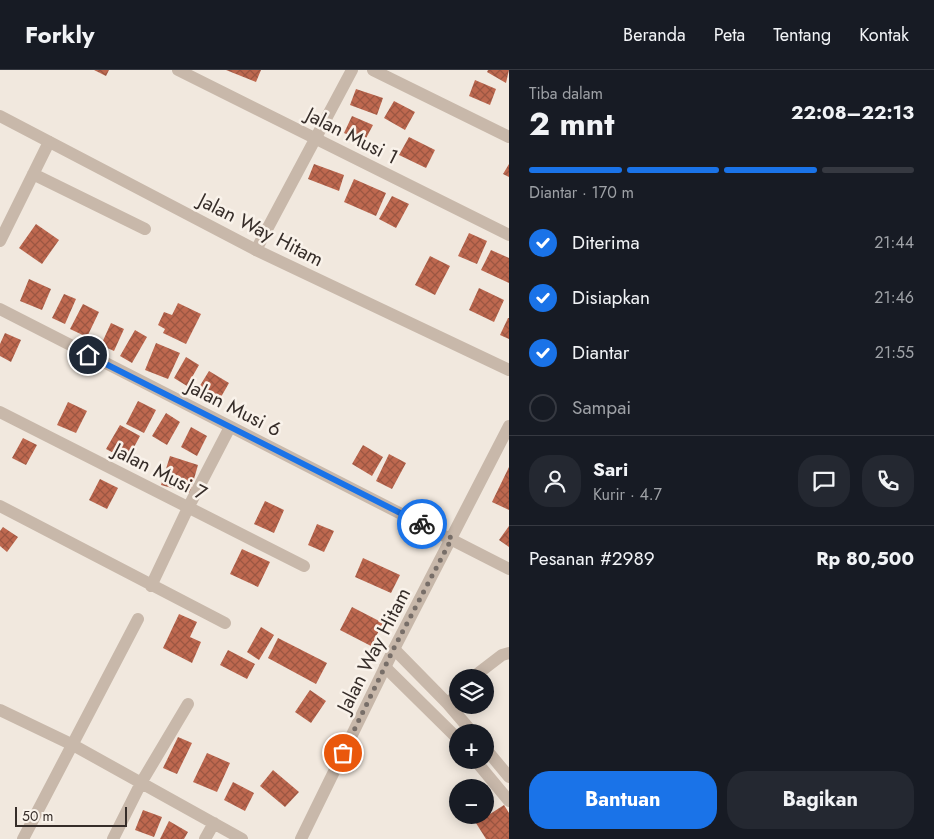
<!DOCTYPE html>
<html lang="id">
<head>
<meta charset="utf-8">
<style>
	:root { --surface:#171b24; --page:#242831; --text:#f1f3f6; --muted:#9ea1a6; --line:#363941; --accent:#1a73e8 }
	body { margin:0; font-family:Jost,sans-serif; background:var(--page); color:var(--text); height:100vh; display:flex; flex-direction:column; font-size:19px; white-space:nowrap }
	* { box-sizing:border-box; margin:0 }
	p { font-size:16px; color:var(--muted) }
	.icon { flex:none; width:28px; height:28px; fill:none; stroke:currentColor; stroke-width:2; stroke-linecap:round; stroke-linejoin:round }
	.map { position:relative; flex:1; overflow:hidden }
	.sheet { display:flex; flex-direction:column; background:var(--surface); width:425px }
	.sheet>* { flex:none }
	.buttons { position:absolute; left:449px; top:599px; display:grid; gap:10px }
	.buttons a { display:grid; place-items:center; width:45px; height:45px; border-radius:50%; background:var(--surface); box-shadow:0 2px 12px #0003; font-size:25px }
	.scale { position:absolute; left:15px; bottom:12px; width:112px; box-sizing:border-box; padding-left:5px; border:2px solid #362d29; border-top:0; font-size:14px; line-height:18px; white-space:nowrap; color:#362d29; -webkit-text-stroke:4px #f9f2ea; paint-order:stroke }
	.pin { position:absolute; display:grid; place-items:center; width:42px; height:42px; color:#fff; margin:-21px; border:2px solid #fff; border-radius:50%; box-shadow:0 1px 5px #0007 }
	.courier { position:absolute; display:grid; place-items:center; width:50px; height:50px; margin:-25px; border:4px solid #1a73e8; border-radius:50%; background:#fff; color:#222; box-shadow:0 1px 6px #0007 }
	.summary em { font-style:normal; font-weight:700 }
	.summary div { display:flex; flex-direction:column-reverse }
	.summary { display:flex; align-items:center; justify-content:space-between; height:85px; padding:0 20px }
	h1 { font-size:32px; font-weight:700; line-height:38px }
	.bar { display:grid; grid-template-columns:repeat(4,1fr); gap:8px 5px; align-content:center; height:60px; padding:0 20px }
	.bar i { height:6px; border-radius:4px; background:var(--line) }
	.bar .current { background:var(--accent) }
	.bar p { grid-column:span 4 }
	.line { display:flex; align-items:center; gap:12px; padding:0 20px; border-top:1px solid var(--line) }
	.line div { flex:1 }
	.round { display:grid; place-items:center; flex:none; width:52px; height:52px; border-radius:20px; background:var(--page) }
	ol { padding:0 20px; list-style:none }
	li { display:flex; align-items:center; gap:15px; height:55px }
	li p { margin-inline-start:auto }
	li .icon { padding:5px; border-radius:50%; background:var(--accent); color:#fff; stroke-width:4 }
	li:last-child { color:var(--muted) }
	li i { width:28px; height:28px; border:2px solid var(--line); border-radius:50% }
	.primary-button { display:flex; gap:10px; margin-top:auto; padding:10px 20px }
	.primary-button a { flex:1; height:58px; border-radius:20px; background:var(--accent); color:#fff; font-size:20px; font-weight:700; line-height:58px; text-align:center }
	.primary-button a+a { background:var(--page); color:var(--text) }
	header { display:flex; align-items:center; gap:30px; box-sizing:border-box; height:70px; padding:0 25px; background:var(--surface); border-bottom:1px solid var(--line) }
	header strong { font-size:24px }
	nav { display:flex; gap:28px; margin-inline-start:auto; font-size:18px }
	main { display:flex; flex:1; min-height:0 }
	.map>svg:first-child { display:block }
	.building { fill:url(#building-cross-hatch) }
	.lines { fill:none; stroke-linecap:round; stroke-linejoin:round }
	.minor { stroke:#c8b8aa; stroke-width:12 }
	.tertiary { stroke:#c8b8aa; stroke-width:12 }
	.done { stroke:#776e68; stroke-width:5; stroke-dasharray:0 9 }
	.route { stroke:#1a73e8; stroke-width:6 }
	.labels { text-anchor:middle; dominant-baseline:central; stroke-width:5; stroke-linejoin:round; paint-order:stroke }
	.street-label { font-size:20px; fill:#362d29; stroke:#f9f2ea }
</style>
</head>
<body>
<header>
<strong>Forkly</strong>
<nav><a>Beranda</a><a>Peta</a><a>Tentang</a><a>Kontak</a></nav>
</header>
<main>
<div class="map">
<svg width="509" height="769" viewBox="0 0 509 769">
	<defs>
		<pattern id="building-cross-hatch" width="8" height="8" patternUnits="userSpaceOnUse" patternTransform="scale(1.25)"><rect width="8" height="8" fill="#be684f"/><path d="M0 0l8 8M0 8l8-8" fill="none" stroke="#9b5642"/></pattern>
	</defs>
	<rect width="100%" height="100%" fill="#f1e8de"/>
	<path class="building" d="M 94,0 L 109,0 L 106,6 Z
		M 226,0 L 261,0 L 256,12 Z
		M 488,0 L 509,0 L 506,13 L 487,2 Z
		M 475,10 L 496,19 L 490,35 L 469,26 Z
		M 356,19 L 383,28 L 377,45 L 350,35 Z
		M 394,31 L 415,42 L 405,60 L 384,48 Z
		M 352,46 L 373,55 L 364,72 L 344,63 Z
		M 409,67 L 435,80 L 426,98 L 399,85 Z
		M 314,94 L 344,105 L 339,121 L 308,109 Z
		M 509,94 L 509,107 L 503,104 Z
		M 354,109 L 386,123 L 376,146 L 344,132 Z
		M 392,126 L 409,134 L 396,158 L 379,149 Z
		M 36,154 L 59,170 L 42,194 L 19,178 Z
		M 469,163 L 487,171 L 477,194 L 458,186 Z
		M 491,180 L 509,188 L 509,213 L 481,200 Z
		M 430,186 L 450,196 L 435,225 L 415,215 Z
		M 29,209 L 51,219 L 42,240 L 20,231 Z
		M 479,218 L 504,230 L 494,252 L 469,240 Z
		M 64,224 L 76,229 L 65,254 L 52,248 Z
		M 178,233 L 201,244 L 186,274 L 163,263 L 165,259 L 158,255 L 164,242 L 172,245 Z
		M 83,234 L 99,242 L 87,267 L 70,259 Z
		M 508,248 L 509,248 L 509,269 L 500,265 Z
		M 111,253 L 124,259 L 114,281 L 101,275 Z
		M 135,260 L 147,267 L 132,293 L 120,286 Z
		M 5,263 L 21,270 L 11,292 L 0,286 L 0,274 Z
		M 156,273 L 180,283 L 168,309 L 145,300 Z
		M 186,287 L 199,295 L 187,316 L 174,308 Z
		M 209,301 L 229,313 L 217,334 L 196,322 Z
		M 138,331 L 156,340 L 144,363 L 126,354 Z
		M 68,332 L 87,341 L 76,363 L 57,355 Z
		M 166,343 L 180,352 L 167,375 L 152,366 Z
		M 120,355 L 140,366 L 127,390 L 106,379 Z
		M 191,357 L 207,366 L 197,386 L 181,377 Z
		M 23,368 L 37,375 L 26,395 L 12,388 Z
		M 363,375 L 383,387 L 372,406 L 352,394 Z
		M 389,384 L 406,393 L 392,419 L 376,411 Z
		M 170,386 L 198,395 L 190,423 L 161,415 Z
		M 509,397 L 509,440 L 492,432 Z
		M 100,409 L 118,418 L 107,439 L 89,430 Z
		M 265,431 L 284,440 L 274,463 L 254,454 Z
		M 317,454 L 334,461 L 324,482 L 308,475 Z
		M 509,456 L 509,477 L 499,470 Z
		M 3,457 L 18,467 L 7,482 L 0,476 L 0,461 Z
		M 242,479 L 270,492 L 258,517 L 230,504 Z
		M 363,488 L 400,505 L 391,523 L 355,507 Z
		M 352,537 L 383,553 L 371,576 L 340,560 Z
		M 179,544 L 197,552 L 190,567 L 201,572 L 192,593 L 163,578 Z
		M 261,557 L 274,565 L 259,590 L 247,582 Z
		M 278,568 L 327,593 L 316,614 L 268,588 Z
		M 228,580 L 255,594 L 247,609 L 220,595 Z
		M 310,620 L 326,631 L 311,653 L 295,642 Z
		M 178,667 L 192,673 L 177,704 L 163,698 Z
		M 207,683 L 230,693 L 217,722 L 193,712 Z
		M 273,700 L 299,722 L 285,737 L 260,716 Z
		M 233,712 L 254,723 L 245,741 L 224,730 Z
		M 504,735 L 509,743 L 509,769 L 486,769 L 476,753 Z
		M 143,740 L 162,747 L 154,767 L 135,760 Z
		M 169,751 L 188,762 L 184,769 L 160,769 Z"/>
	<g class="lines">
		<path class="minor" d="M 178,0 L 509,165
			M 373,0 L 509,67
			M 33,104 L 145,159
			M 0,171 L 49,72
			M 256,180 L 352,0
			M 0,239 L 509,499
			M 0,342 L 304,496
			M 0,436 L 225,553
			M 151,516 L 188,438 L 230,357
			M 394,579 L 448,634 L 472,662
			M 385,597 L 458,669
			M 472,608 L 502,585 L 509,583
			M 448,634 L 458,623
			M 0,640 L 73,675 L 242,769
			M 485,678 L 509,707
			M 475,690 L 509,731
			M 23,769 L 138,549
			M 113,769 L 141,713 L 188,634
			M 205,769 L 214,753"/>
		<path class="tertiary" d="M 0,46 L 256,180 L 509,300
			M 301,769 L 394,579 L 509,356"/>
	</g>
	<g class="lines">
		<path class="done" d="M 343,683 L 394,578 L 452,468 L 422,454"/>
		<path class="route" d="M 88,285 L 422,454"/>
	</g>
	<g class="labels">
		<g class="street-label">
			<text transform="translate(352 66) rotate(27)">Jalan Musi 1</text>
			<text transform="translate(261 160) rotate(27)">Jalan Way Hitam</text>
			<text transform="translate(234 338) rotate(27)">Jalan Musi 6</text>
			<text transform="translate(160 402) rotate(27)">Jalan Musi 7</text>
			<text transform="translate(374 580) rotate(-63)">Jalan Way Hitam</text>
		</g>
	</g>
</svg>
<div class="buttons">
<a><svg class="icon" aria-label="layers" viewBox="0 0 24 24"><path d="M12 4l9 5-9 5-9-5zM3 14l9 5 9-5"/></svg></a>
<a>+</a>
<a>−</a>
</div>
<div class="scale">50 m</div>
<div class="pin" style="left:343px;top:683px;background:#ea580c"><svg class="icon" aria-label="bag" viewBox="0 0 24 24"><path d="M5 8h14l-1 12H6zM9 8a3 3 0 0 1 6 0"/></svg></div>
<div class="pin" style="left:88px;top:285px;background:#1f2937"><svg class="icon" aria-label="home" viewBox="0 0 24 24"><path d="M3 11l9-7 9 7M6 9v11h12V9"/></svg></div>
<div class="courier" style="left:422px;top:454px"><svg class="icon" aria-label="bike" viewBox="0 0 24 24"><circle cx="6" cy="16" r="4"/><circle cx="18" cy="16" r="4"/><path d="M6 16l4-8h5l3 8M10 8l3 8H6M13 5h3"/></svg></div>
</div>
<section class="sheet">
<div class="summary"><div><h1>2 mnt</h1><p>Tiba dalam</p></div><em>22:08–22:13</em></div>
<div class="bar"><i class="current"></i><i class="current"></i><i class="current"></i><i></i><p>Diantar · 170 m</p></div>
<ol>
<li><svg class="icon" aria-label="check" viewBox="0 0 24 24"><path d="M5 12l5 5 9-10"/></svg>Diterima<p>21:44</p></li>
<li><svg class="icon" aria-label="check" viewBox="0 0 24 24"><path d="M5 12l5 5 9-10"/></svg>Disiapkan<p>21:46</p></li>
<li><svg class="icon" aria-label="check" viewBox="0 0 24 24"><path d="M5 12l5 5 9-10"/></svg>Diantar<p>21:55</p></li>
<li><i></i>Sampai</li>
</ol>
<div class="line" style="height:90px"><a class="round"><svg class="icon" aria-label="person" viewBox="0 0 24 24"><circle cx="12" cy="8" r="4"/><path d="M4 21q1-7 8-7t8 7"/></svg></a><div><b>Sari</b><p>Kurir · 4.7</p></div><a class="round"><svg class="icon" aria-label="chat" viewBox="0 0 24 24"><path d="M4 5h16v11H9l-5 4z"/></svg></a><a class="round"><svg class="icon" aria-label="phone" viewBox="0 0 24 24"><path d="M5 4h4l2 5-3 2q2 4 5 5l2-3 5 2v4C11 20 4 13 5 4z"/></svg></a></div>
<div class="line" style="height:65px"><div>Pesanan #2989</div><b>Rp 80,500</b></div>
<div class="primary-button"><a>Bantuan</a><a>Bagikan</a></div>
</section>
</main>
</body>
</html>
